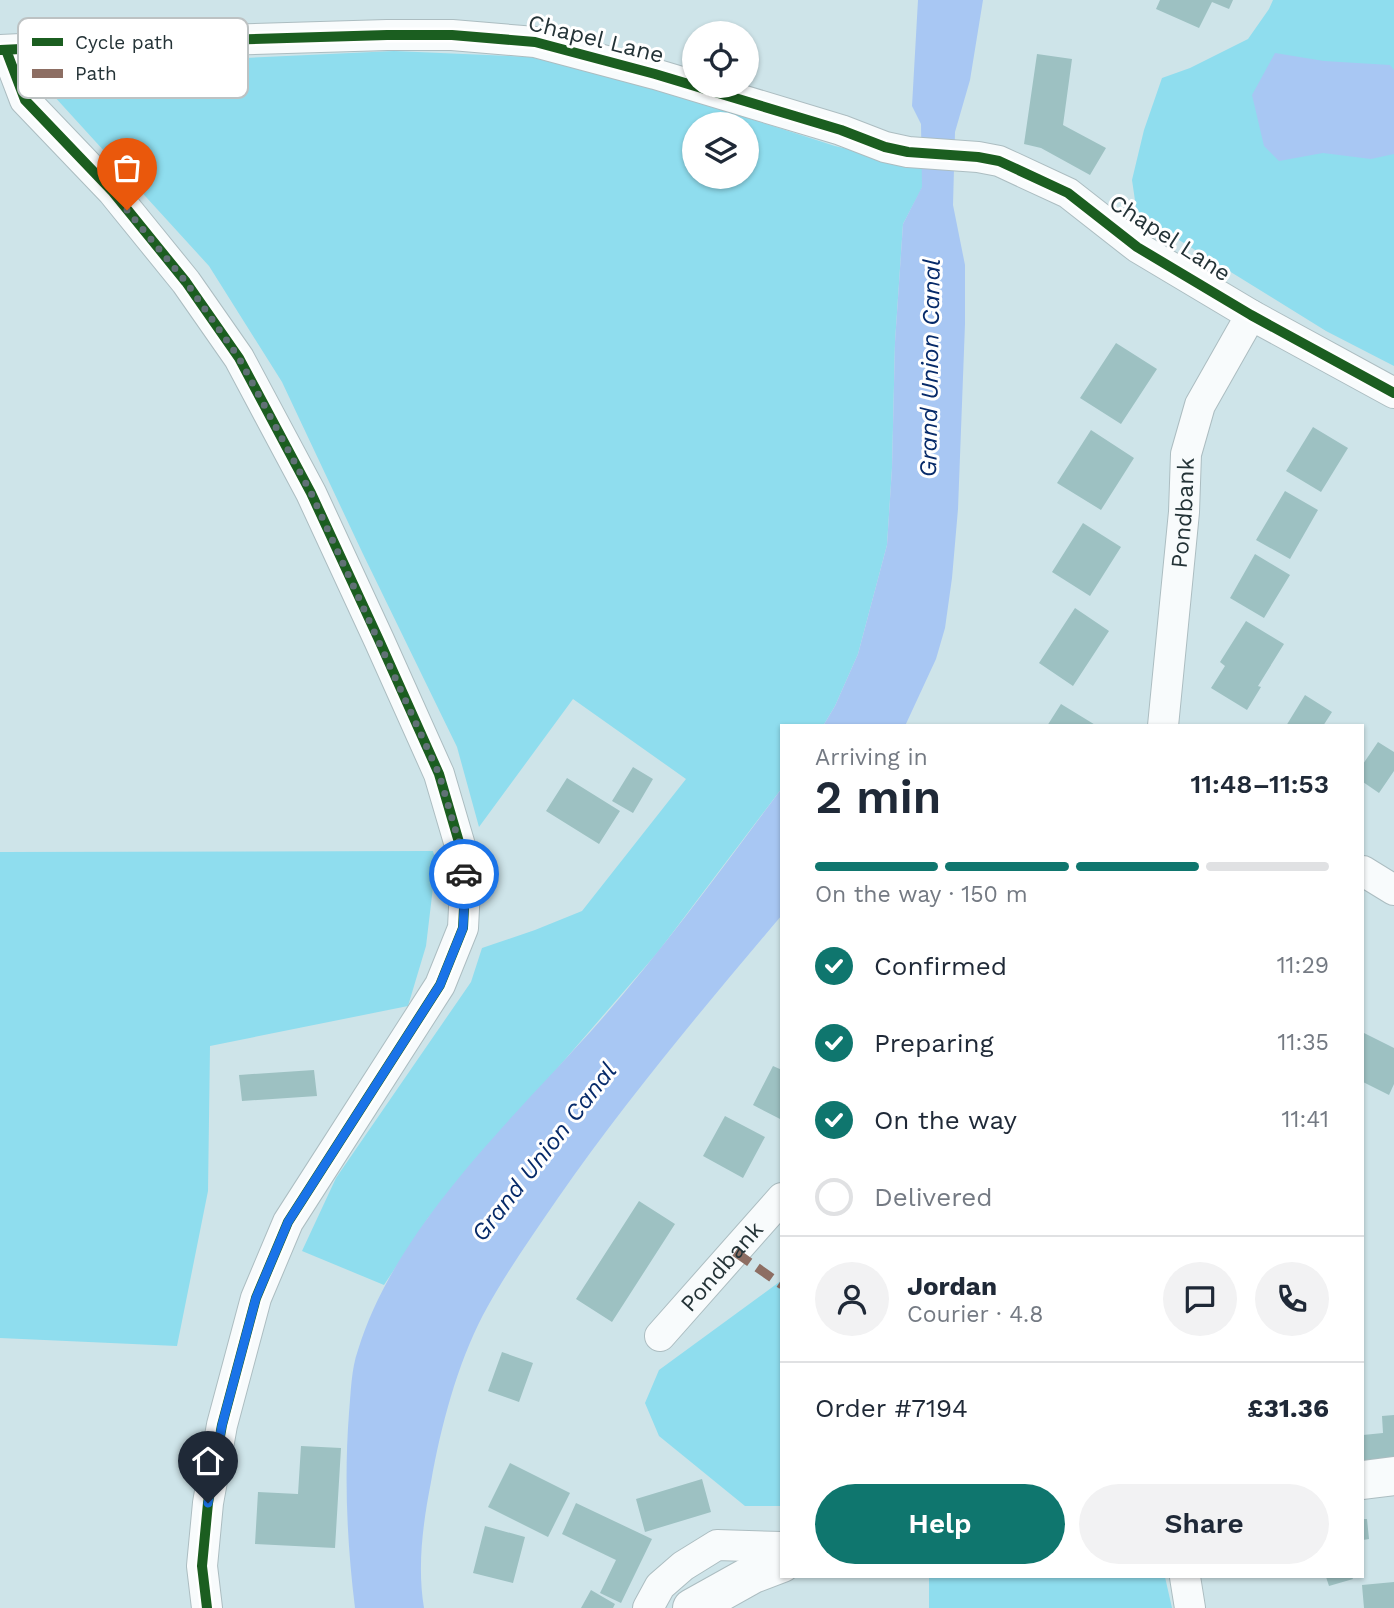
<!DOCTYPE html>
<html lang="en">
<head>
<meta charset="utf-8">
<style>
	:root { --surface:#fff; --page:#f2f2f3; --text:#1f2937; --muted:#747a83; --line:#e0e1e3; --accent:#0f766e }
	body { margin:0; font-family:"Work Sans",sans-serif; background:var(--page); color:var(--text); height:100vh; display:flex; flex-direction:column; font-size:26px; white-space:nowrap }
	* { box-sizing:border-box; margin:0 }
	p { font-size:23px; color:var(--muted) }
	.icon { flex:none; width:38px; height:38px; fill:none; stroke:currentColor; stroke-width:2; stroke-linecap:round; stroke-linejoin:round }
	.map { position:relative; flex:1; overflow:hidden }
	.sheet { position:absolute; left:780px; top:724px; width:584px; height:854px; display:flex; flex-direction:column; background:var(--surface); border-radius:0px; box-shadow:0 2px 5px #0004 }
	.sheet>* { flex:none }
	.controls { position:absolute; left:682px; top:21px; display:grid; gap:14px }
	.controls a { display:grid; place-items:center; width:77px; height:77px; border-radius:50%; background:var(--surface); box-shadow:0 2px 5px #0004; font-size:35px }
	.pin { position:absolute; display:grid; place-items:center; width:60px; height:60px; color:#fff; margin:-72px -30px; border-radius:50% 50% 50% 0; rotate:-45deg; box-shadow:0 0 7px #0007 }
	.pin .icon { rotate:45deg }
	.courier { position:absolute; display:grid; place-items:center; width:70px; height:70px; margin:-35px; border:5px solid #1a73e8; border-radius:50%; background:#fff; color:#222; box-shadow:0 2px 9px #0007 }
	.summary em { font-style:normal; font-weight:600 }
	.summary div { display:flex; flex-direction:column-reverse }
	.summary { display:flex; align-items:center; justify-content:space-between; height:119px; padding:0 35px }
	h1 { font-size:46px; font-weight:600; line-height:52px }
	.bar { display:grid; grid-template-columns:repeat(4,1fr); gap:10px 7px; align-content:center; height:84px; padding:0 35px }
	.bar i { height:9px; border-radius:5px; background:var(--line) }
	.bar .current { background:var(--accent) }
	.bar p { grid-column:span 4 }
	.line { display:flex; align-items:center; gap:18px; padding:0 35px; border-top:2px solid var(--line) }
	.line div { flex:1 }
	.round { display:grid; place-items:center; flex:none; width:74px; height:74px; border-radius:37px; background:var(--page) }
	ol { padding:0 35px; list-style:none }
	li { display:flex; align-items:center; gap:21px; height:77px }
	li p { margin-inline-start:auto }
	li .icon { padding:7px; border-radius:50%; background:var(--accent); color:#fff; stroke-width:4 }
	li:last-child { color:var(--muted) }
	li i { width:38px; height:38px; border:4px solid var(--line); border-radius:50% }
	.action { display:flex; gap:14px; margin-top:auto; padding:14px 35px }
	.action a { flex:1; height:80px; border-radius:42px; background:var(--accent); color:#fff; font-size:28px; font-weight:600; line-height:80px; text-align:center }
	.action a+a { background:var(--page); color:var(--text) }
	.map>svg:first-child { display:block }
	.green { fill:#8fddee; fill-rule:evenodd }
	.water { fill:#a8c7f3 }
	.building { fill:#9dc1c2 }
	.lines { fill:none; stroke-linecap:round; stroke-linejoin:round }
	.street-casing { stroke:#acbdc1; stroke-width:32 }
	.secondary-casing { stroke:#acbdc1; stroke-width:40 }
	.street { stroke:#f8fbfc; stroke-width:30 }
	.secondary { stroke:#f8fbfc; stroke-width:38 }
	.quiet { stroke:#8d6e63; stroke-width:9; stroke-dasharray:18 9; stroke-linecap:butt }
	.cycleway-casing { stroke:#fff; stroke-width:15 }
	.cycleway { stroke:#1b5e20; stroke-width:10 }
	.done { stroke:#607175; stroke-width:7; stroke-dasharray:0 12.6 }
	.route { stroke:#1a73e8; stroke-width:9 }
	.labels { text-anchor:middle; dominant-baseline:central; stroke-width:6; stroke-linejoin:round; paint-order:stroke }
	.street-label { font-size:23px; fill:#243337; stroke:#fff }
	.water-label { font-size:24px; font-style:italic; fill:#062a69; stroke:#fff }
	.key { fill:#fff; stroke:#bdc2c3; stroke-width:2 }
	.key-label { font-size:19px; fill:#243337 }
</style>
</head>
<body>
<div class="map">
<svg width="1394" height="1608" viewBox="0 0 1394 1608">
	<rect width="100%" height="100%" fill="#cee4e9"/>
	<path class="green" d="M 1273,0 L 1394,0 L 1394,366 L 1326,331 L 1137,214 L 1132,180 L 1144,130 L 1162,78 L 1190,68 L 1248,39 L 1269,9 Z
		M 394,51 L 530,57 L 648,86 L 835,146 L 922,167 L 922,188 L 903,224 L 895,342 L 892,468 L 887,545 L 858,654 L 835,706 L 823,726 L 782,726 L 782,788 L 658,952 L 428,1218 L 384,1285 L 302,1251 L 336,1178 L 471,982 L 482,948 L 535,930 L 582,911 L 686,779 L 573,699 L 479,827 L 457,747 L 363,554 L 282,382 L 209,266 L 53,95 L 50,80 L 62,70 L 159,62 ZM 695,124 L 747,124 L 747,177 L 695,177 Z
		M 433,851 L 436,862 L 426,946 L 408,1006 L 210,1046 L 208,1191 L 177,1346 L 0,1338 L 0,852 Z
		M 782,1280 L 782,1506 L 745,1506 L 659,1436 L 645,1403 L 659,1370 Z
		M 929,1577 L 1165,1577 L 1172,1608 L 929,1608 Z"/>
	<path class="water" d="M 918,0 L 983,0 L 970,80 L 955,132 L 953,205 L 965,265 L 965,324 L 958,509 L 952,578 L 945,628 L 936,659 L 905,726 L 823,726 L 835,706 L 858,654 L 887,545 L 892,468 L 895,342 L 903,224 L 922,187 L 921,124 L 912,106 Z
		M 1275,53 L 1324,61 L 1390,65 L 1394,70 L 1394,154 L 1371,159 L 1323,153 L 1279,161 L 1264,146 L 1252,95 Z
		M 782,788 L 782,915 C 704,1007 627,1099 558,1198 C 532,1236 505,1274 483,1315 C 457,1365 441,1426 431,1482 C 423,1523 417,1566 424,1608 L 355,1608 C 347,1543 344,1478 349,1413 C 351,1392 351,1370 358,1350 C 397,1224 514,1118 600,1021 C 665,947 723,867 782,788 Z"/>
	<path class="building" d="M 1160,0 L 1233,0 L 1229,9 L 1212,2 L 1199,28 L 1156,9 Z
		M 1037,54 L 1072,59 L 1063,125 L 1106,148 L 1090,175 L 1041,148 L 1024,144 Z
		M 1116,343 L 1157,369 L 1121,424 L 1080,398 Z
		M 1313,427 L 1348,448 L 1321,492 L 1286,471 Z
		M 1091,430 L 1134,458 L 1101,510 L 1057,483 Z
		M 1285,491 L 1318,510 L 1290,559 L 1256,540 Z
		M 1083,523 L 1121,547 L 1090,596 L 1052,572 Z
		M 1255,554 L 1290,575 L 1264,618 L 1230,598 Z
		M 1075,608 L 1109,631 L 1073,686 L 1039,663 Z
		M 1246,621 L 1284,644 L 1258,686 L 1261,687 L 1247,710 L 1211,688 L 1225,666 L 1220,662 Z
		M 1305,695 L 1332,712 L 1323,726 L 1286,726 Z
		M 1061,704 L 1097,726 L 1047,726 Z
		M 1378,742 L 1394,752 L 1394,771 L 1379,793 L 1363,782 L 1363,764 Z
		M 633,767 L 653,779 L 633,813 L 612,801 Z
		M 567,778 L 620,811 L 599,844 L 546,811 Z
		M 1364,1033 L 1394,1048 L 1394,1084 L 1389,1095 L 1363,1082 Z
		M 773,1066 L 782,1070 L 782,1120 L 753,1105 Z
		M 314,1070 L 317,1096 L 242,1101 L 239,1075 Z
		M 725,1116 L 765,1137 L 743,1178 L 703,1156 Z
		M 639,1201 L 675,1224 L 612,1322 L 576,1299 Z
		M 502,1352 L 533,1363 L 519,1402 L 488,1391 Z
		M 1394,1415 L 1394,1462 L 1363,1465 L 1363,1435 L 1383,1433 L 1382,1416 Z
		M 301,1446 L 341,1448 L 335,1548 L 255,1544 L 258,1492 L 298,1494 Z
		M 510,1463 L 570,1493 L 548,1537 L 488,1507 Z
		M 702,1479 L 711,1512 L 645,1532 L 636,1499 Z
		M 576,1503 L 652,1539 L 621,1603 L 600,1593 L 616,1560 L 562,1534 Z
		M 1363,1519 L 1367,1519 L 1369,1539 L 1363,1540 Z
		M 485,1526 L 525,1537 L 513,1583 L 473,1573 Z
		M 1326,1577 L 1352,1577 L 1353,1579 L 1329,1586 Z
		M 1394,1582 L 1394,1608 L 1364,1608 L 1362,1585 Z
		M 591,1590 L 615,1604 L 613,1608 L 581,1608 Z"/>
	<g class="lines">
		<g class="street-casing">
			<g id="street">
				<path d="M 0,50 L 187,41 L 387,35 L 452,35 L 535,42 L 655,74 L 841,130 L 885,147 L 908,152 L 978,157 L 999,161 L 1068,193 L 1137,247 L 1251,315 L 1394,393"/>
				<path d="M 6,50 L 25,100 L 113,192 L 186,282 L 239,358 L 311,493 L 379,640 L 439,774 L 461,849 L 465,888 L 463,928 L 440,985 L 288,1222 L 256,1298 L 222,1425 L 208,1503 L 202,1566 L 207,1608"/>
				<path id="s1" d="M 1163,726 L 1184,512 L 1186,454 L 1200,405 L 1251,315"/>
				<path d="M 1363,871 L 1394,890"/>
				<path id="s2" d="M 660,1336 L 782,1198"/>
				<path d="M 1185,1577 L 1190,1608"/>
				<path d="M 648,1608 L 660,1586 L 683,1566 L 717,1545 L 782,1547"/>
			</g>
		</g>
		<g class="secondary-casing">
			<path id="secondary" d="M 1363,1480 L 1394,1476
				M 692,1608 L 753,1574 L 782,1563"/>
		</g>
		<use href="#street" class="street"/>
		<use href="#secondary" class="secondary"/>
		<path class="quiet" d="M 735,1252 L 782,1285"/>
		<g class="cycleway-casing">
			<path id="cycleway" d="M 0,50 L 187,41 L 387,35 L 452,35 L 535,42 L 655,74 L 841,130 L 885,147 L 908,152 L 978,157 L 999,161 L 1068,193 L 1137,247 L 1251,315 L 1394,393
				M 6,50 L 25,100 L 113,192 L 186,282 L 239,358 L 311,493 L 379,640 L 439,774 L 461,849 L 465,888 L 463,928 L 440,985 L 288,1222 L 256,1298 L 222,1425 L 208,1503 L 202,1566 L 207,1608"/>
		</g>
		<use href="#cycleway" class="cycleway"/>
	</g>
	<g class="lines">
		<path class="done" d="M 127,210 L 186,282 L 239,358 L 311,493 L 439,774 L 461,849 L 464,874"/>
		<path class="route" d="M 208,1503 L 222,1425 L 256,1298 L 288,1222 L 440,985 L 463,928 L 465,888 L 464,874"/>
	</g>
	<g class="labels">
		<g class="street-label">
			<text transform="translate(596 39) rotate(14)">Chapel Lane</text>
			<text transform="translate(1170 238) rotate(33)">Chapel Lane</text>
			<text stroke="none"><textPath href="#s1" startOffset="214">Pondbank</textPath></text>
			<text stroke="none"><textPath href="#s2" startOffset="93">Pondbank</textPath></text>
		</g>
		<g class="water-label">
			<text transform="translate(930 368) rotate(-89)">Grand Union Canal</text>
			<text transform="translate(544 1152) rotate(-52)">Grand Union Canal</text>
		</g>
	</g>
	<rect x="18" y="18" width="230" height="80" rx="10" class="key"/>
	<rect x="32" y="38" width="31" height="8" fill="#1b5e20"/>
	<rect x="32" y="69" width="31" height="9" fill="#8d6e63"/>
	<g class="key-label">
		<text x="75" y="49">Cycle path</text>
		<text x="75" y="80">Path</text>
	</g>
</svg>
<div class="controls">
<a><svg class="icon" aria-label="locate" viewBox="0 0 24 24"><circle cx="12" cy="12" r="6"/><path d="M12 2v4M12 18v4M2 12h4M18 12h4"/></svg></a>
<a><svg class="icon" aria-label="layers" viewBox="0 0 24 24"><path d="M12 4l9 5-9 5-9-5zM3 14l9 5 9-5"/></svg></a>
</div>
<div class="pin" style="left:127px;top:210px;background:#ea580c"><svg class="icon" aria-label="bag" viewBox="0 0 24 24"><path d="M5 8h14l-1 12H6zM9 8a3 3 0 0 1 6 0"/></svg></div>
<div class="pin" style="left:208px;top:1503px;background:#1f2937"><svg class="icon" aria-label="home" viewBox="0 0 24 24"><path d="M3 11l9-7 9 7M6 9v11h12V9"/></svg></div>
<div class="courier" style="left:464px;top:874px"><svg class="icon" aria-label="car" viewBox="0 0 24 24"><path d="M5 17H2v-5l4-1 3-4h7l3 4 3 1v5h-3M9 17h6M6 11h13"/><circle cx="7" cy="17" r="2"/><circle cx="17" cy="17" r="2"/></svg></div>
<section class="sheet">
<div class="summary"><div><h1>2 min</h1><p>Arriving in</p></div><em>11:48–11:53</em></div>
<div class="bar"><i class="current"></i><i class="current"></i><i class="current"></i><i></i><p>On the way · 150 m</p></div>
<ol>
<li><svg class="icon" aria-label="check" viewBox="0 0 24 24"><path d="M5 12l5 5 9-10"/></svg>Confirmed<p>11:29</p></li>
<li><svg class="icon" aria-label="check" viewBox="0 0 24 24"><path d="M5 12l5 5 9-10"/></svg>Preparing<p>11:35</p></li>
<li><svg class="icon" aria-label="check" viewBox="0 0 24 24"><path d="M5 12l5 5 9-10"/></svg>On the way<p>11:41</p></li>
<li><i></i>Delivered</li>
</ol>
<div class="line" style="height:126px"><a class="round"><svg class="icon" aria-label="person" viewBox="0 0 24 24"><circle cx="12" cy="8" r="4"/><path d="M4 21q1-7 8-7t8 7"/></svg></a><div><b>Jordan</b><p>Courier · 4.8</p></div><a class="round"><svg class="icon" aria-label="chat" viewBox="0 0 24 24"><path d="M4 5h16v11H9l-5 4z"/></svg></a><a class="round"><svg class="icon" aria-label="phone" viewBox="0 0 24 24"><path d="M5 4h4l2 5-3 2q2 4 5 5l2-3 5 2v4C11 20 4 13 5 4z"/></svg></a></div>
<div class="line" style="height:91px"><div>Order #7194</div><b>£31.36</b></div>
<div class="action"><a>Help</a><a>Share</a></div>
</section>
</div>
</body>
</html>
